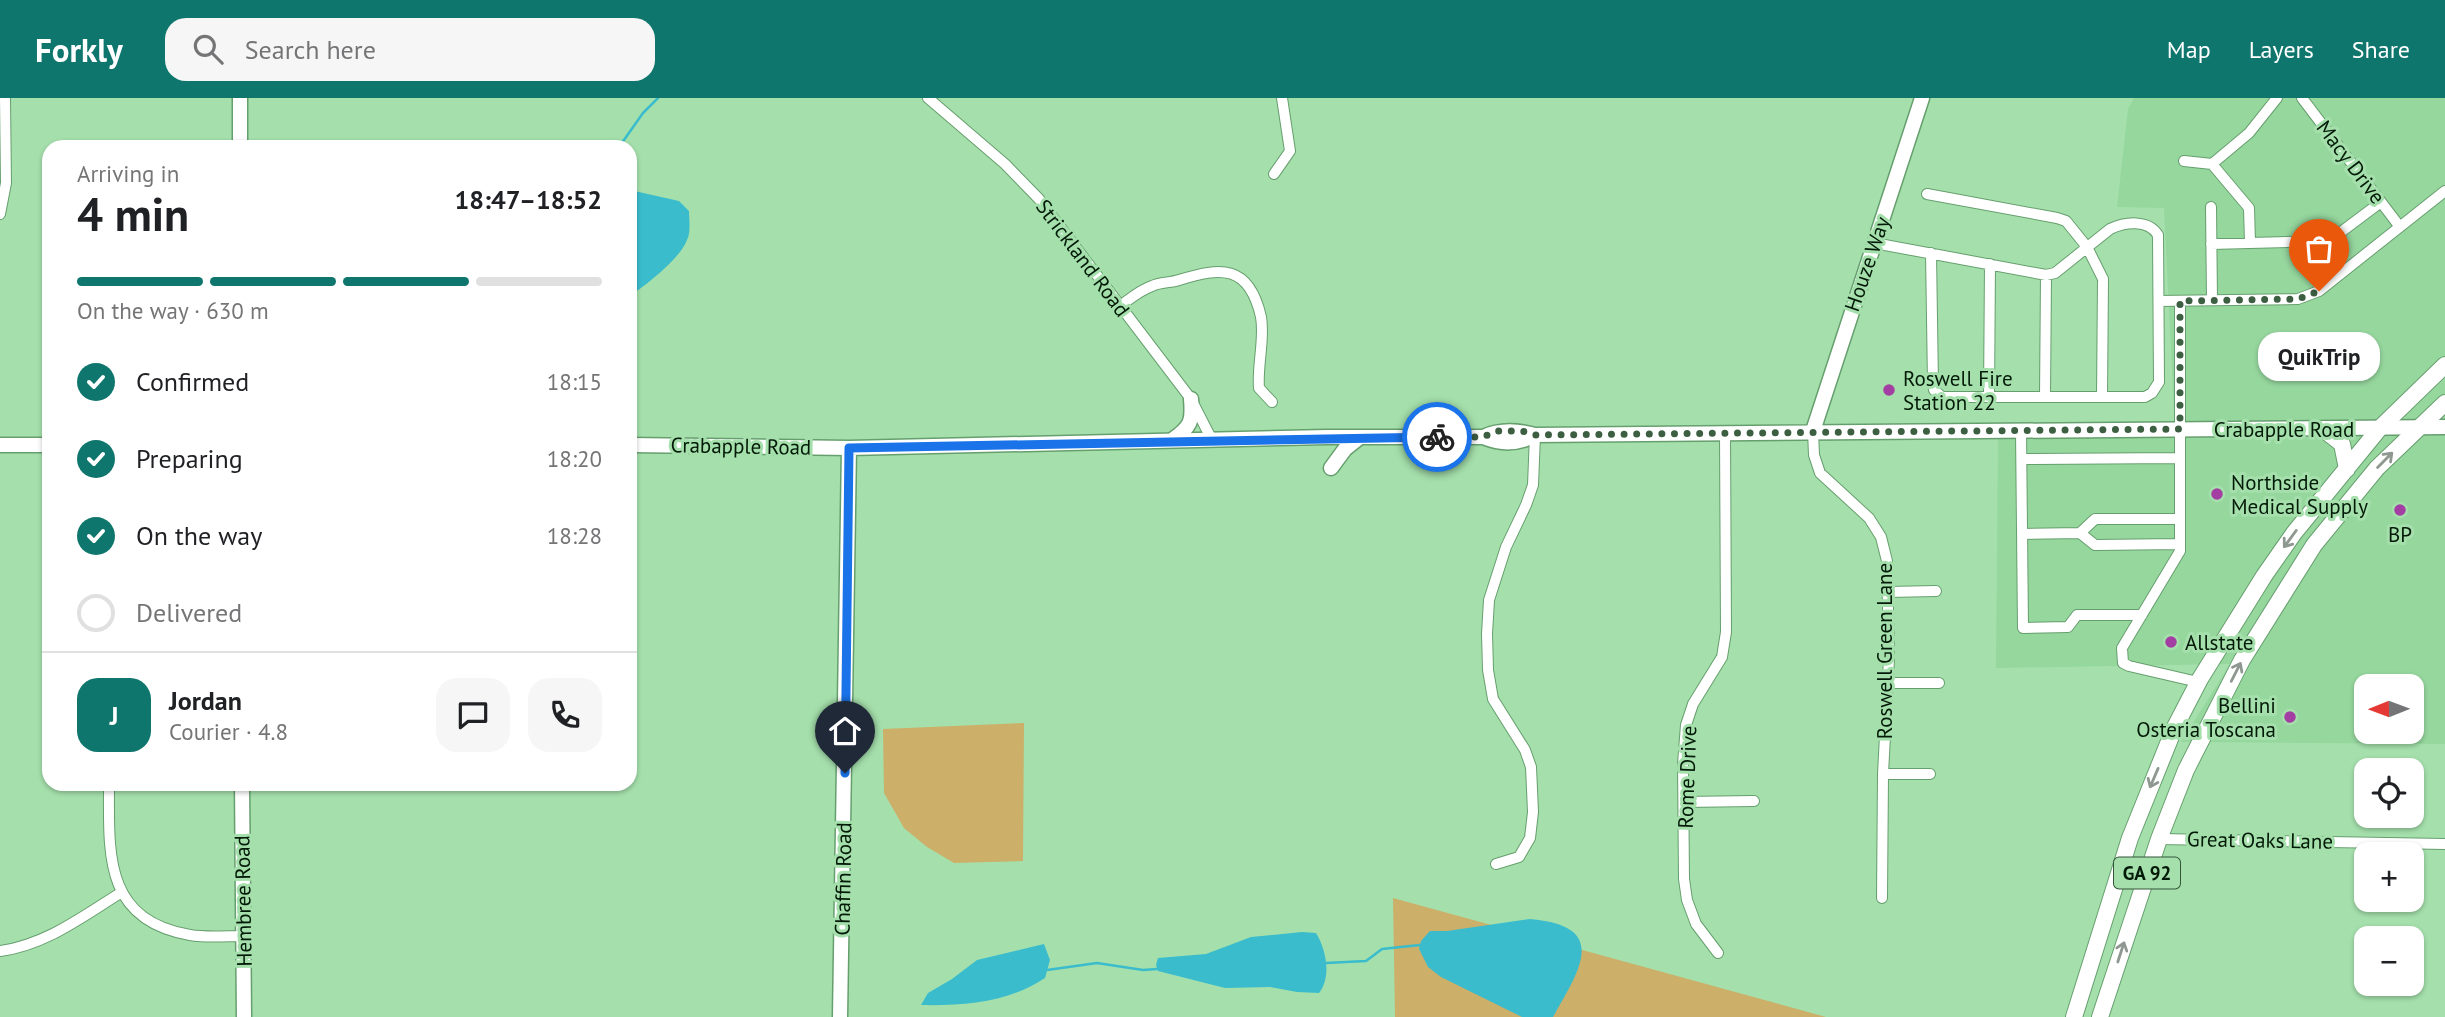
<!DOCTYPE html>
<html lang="en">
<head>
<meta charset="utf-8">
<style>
	:root { --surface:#fff; --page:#f6f6f6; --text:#202124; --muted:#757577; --line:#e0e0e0; --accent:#0f766e }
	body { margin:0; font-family:"PT Sans",sans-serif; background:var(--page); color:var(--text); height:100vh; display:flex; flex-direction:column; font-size:26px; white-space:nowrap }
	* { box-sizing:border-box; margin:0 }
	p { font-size:23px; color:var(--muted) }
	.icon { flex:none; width:38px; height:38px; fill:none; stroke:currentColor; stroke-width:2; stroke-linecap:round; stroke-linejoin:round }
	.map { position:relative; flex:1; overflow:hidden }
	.details { position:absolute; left:42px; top:42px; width:595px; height:651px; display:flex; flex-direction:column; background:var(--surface); border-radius:21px; box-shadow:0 2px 5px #0004 }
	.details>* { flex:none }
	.needle { width:46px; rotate:269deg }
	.fabs { position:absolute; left:2354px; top:576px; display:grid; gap:14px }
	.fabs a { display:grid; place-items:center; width:70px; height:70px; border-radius:14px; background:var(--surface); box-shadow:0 2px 5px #0004; font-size:35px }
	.pin { position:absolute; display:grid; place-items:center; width:60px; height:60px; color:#fff; margin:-72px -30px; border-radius:50% 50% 50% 0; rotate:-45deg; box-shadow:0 0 7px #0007 }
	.pin .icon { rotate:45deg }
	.courier { position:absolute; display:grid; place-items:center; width:70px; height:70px; margin:-35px; border:5px solid #1a73e8; border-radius:50%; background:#fff; color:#222; box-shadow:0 2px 9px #0007 }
	.bubble { position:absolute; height:49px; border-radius:21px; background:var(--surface); box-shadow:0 2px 5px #0004; font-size:23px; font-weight:700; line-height:49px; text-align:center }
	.overview em { font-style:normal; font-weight:700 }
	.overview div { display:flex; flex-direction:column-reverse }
	.overview { display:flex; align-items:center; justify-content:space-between; height:119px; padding:0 35px }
	h1 { font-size:46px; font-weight:700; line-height:52px }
	.bar { display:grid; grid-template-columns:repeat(4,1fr); gap:10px 7px; align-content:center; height:84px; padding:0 35px }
	.bar i { height:9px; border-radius:5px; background:var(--line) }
	.bar .selected { background:var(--accent) }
	.bar p { grid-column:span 4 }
	.line { display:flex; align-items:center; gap:18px; padding:0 35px; border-top:2px solid var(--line) }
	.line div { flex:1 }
	.round { display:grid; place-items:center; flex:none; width:74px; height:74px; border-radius:21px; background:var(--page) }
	ol { padding:0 35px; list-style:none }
	li { display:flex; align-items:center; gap:21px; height:77px }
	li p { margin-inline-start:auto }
	li .icon { padding:7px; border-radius:50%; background:var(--accent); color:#fff; stroke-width:4 }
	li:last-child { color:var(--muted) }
	li i { width:38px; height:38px; border:4px solid var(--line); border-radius:50% }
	header { display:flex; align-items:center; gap:42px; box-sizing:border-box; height:98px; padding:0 35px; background:var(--accent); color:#fff }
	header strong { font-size:33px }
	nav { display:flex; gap:38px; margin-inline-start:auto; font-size:24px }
	.search { width:490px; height:63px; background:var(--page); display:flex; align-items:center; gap:18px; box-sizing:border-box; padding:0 24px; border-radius:21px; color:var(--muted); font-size:26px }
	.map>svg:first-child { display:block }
	.built { fill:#96d79e; fill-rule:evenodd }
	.green { fill:#ccaf69 }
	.water { fill:#3abccd }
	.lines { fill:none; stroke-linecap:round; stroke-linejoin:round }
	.stream { stroke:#3abccd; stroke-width:2.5 }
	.street-casing { stroke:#669f6e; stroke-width:12 }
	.secondary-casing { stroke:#669f6e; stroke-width:17 }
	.primary-casing { stroke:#669f6e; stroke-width:18 }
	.street { stroke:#fff; stroke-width:10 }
	.secondary { stroke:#fff; stroke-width:14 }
	.primary { stroke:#fff; stroke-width:16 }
	.oneway { stroke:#8e9890 }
	.done { stroke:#3c5f41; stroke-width:7; stroke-dasharray:0 12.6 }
	.route { stroke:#1a73e8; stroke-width:9 }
	.poi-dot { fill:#a33ea2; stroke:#a5e0ac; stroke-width:2.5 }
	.labels { text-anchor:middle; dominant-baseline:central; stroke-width:6; stroke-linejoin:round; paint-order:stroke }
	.shield { fill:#a5e0ac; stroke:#345539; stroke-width:2 }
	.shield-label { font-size:19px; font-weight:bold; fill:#041a08 }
	.street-label { font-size:21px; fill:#041a08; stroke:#a5e0ac }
	.poi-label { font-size:21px; fill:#041a08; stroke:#a5e0ac; text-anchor:start }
</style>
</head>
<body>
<header>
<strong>Forkly</strong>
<div class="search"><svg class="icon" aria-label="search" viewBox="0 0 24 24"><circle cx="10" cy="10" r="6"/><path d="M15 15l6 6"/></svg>Search here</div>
<nav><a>Map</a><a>Layers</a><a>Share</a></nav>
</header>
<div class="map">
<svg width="2445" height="919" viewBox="0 0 2445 919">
	<rect width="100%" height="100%" fill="#a5e0ac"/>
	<path class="built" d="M 2134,0 L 2445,0 L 2445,646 L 2181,644 L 2230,566 L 1996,570 L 1998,336 L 2175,335 L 2164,110 L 2117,109 L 2128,11 ZM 2366,588 L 2412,588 L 2412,634 L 2366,634 Z"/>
	<path class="green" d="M 1024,625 L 1023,763 L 954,765 L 927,749 L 904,730 L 884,695 L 883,631 Z
		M 1393,800 L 1826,919 L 1395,919 Z"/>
	<path class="water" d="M 630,92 L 679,103 L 689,113 C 689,122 691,134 687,142 C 679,162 647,186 630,198 Z
		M 1530,821 C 1610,828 1580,871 1553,919 L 1522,919 L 1441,879 L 1428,869 L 1419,851 L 1421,843 L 1430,833 L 1447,833 Z
		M 1302,834 L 1316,835 C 1326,851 1332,879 1319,895 L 1297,894 L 1270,889 L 1225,890 L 1158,873 L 1156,867 L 1158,860 L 1206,856 L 1251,839 Z
		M 1044,846 L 1050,862 L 1045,880 C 1009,904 964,908 921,907 L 928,895 L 952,881 L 977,862 Z"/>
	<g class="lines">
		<path class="stream" d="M 619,49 L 643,15 L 658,0
			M 1326,865 L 1366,863 L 1382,851 L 1420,847
			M 1047,872 L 1097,865 L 1143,872 L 1157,871"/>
		<g class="street-casing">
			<path id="street" d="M 928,0 L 1005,66 L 1039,101 L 1191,301 L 1212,342
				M 2302,0 L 2400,129
				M 2184,63 L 2212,66 L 2249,35 L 2277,0
				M 2212,66 L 2249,110 L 2250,145
				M 1274,76 L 1290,53 L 1282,0
				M 1927,96 L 2057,120 L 2066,123 L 2087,149 L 2103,181 L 2102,299
				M 2211,109 L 2212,202
				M 0,116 L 6,85 L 5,0
				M 1874,145 L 2046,177 L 2055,175 L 2110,131 C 2125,124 2148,121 2158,137 L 2159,284 L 2152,295 L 2145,299 L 1942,299 L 1934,292 L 1933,286 L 1931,155
				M 2211,146 L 2329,143 L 2381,104
				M 2159,203 L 2298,201 L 2319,193 L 2445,93
				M 2180,203 L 2180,453 L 2122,550 L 2123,565 L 2129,568 L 2198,584
				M 1120,208 C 1130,201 1140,192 1152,188 C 1160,184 1170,185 1179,182 C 1221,169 1249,166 1261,219 C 1265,241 1257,267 1259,290 L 1272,304
				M 1989,299 L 1990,166
				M 2045,299 L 2046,177
				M 2021,332 L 2023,530 L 2068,529 L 2077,517 L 2142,517
				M 1813,333 L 1814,357 L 1820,375 L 1869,420 L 1881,439 L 1887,463 L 1889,560 L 1883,676 L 1882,800
				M 2022,361 L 2180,360
				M 2080,435 L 2095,421 L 2179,421
				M 2022,436 L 2080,435 L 2095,447 L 2179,446
				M 1888,494 L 1936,493
				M 1887,585 L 1939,585
				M 1883,676 L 1930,676
				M 109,686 C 109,755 103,822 190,837 C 207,840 226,838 244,838
				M 1684,704 L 1754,703
				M 2159,741 L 2445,746
				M 1496,766 L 1519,759 L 1530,740 L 1533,714 L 1531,669 L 1525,652 L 1493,601 L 1488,572 L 1487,536 L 1489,502 L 1506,449 L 1526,407 L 1533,387 L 1535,337
				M 0,853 C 46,847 83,818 122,794
				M 1718,855 L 1696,826 L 1687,802 L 1684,781 L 1683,666 L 1686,627 L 1693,606 L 1722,559 L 1726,534 L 1725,334"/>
		</g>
		<g class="secondary-casing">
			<path id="secondary" d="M 240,0 L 240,49
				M 1813,333 L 1922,0
				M 1483,339 C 1500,331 1517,332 1535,337 L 2445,329
				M 1172,342 C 1191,329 1193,323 1191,301
				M 0,347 L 49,347
				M 630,347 L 849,350 L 1327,339 L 1483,339 C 1501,346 1517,347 1535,337
				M 1331,370 L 1345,351 L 1360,339
				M 242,686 L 244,919
				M 840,919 L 849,350"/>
		</g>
		<g class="primary-casing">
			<path id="primary" d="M 2323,331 L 2342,346 L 2347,371
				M 2074,919 L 2130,740 L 2174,631 L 2200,581 L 2264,478 L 2294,435 L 2379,331 L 2445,267
				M 2100,919 L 2159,741 L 2186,672 L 2242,562 L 2314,447 L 2377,370 L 2445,305"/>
		</g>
		<use href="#street" class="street"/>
		<use href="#secondary" class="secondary"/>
		<use href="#primary" class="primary"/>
	</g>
	<defs><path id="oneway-shaft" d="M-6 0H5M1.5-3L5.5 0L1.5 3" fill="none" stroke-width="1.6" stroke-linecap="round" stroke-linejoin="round" transform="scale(1.75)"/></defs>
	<g class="oneway">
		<use href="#oneway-shaft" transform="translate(2385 362) rotate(-45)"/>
		<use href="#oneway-shaft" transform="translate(2290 441) rotate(126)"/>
		<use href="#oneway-shaft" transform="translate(2236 574) rotate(-63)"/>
		<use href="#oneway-shaft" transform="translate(2154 680) rotate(113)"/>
		<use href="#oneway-shaft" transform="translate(2121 854) rotate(-72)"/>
	</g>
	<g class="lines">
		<path class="done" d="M 1437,339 L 1483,339 L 1496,333 L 1522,333 L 1535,337 L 2180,331 L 2180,203 L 2298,201 L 2319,193"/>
		<path class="route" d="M 845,675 L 849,350 L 1437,339"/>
	</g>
	<g class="poi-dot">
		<circle cx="1889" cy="292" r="7"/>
		<circle cx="2217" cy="396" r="7"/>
		<circle cx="2400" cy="412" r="7"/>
		<circle cx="2171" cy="544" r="7"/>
		<circle cx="2290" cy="619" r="7"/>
	</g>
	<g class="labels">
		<rect class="shield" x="2114" y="759.5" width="66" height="31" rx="5"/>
		<g class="shield-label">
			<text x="2147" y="775">GA 92</text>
		</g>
		<g class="street-label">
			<text transform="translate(2351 64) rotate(53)">Macy Drive</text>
			<text transform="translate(1083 160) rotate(53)">Strickland Road</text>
			<text transform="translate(1867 166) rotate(-71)">Houze Way</text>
			<text x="2284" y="331">Crabapple Road</text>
			<text transform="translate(741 348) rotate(1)">Crabapple Road</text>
			<text transform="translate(1884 553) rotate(-90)">Roswell Green Lane</text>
			<text transform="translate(1687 679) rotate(-88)">Rome Drive</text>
			<text transform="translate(2260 742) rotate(1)">Great Oaks Lane</text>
			<text transform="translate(843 781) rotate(-89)">Chaffin Road</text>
			<text transform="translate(243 803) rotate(-91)">Hembree Road</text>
		</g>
		<g class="poi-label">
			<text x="1903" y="280">Roswell Fire<tspan x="1903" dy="24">Station 22</tspan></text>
			<text x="2231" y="384">Northside<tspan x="2231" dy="24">Medical Supply</tspan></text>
			<text x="2400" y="436" text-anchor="middle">BP</text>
			<text x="2185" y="544">Allstate</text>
			<text x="2276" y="607" text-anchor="end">Bellini<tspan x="2276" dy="24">Osteria Toscana</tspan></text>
		</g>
	</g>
</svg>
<div class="fabs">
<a><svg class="needle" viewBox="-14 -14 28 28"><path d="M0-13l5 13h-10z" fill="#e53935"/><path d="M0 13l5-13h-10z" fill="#757577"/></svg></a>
<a><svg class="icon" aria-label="locate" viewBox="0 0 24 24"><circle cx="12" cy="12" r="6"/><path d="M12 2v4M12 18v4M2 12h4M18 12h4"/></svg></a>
<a>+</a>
<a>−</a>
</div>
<div class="pin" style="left:2319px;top:193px;background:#ea580c"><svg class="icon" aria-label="bag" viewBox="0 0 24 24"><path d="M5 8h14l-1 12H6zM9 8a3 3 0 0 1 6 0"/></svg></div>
<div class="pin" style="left:845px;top:675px;background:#1f2937"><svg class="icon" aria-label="home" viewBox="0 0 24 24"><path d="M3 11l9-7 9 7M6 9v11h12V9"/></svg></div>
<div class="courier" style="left:1437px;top:339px"><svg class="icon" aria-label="bike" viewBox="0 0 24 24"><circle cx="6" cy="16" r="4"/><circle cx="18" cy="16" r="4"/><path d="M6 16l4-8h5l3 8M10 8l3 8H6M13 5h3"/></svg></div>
<div class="bubble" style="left:2258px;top:234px;width:122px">QuikTrip</div>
<section class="details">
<div class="overview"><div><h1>4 min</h1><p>Arriving in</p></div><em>18:47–18:52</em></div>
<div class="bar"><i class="selected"></i><i class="selected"></i><i class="selected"></i><i></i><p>On the way · 630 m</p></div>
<ol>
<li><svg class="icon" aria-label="check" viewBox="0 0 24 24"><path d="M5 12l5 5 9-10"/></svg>Confirmed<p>18:15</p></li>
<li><svg class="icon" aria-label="check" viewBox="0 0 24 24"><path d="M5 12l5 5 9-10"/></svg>Preparing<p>18:20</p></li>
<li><svg class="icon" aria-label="check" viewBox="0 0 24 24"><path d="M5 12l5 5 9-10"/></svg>On the way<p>18:28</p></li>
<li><i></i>Delivered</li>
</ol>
<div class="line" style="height:126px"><b class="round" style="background:var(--accent);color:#fff">J</b><div><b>Jordan</b><p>Courier · 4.8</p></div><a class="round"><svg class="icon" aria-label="chat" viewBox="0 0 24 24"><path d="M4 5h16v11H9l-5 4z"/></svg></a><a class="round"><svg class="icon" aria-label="phone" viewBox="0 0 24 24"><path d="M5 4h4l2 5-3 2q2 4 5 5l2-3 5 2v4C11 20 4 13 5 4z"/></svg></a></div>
</section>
</div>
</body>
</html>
